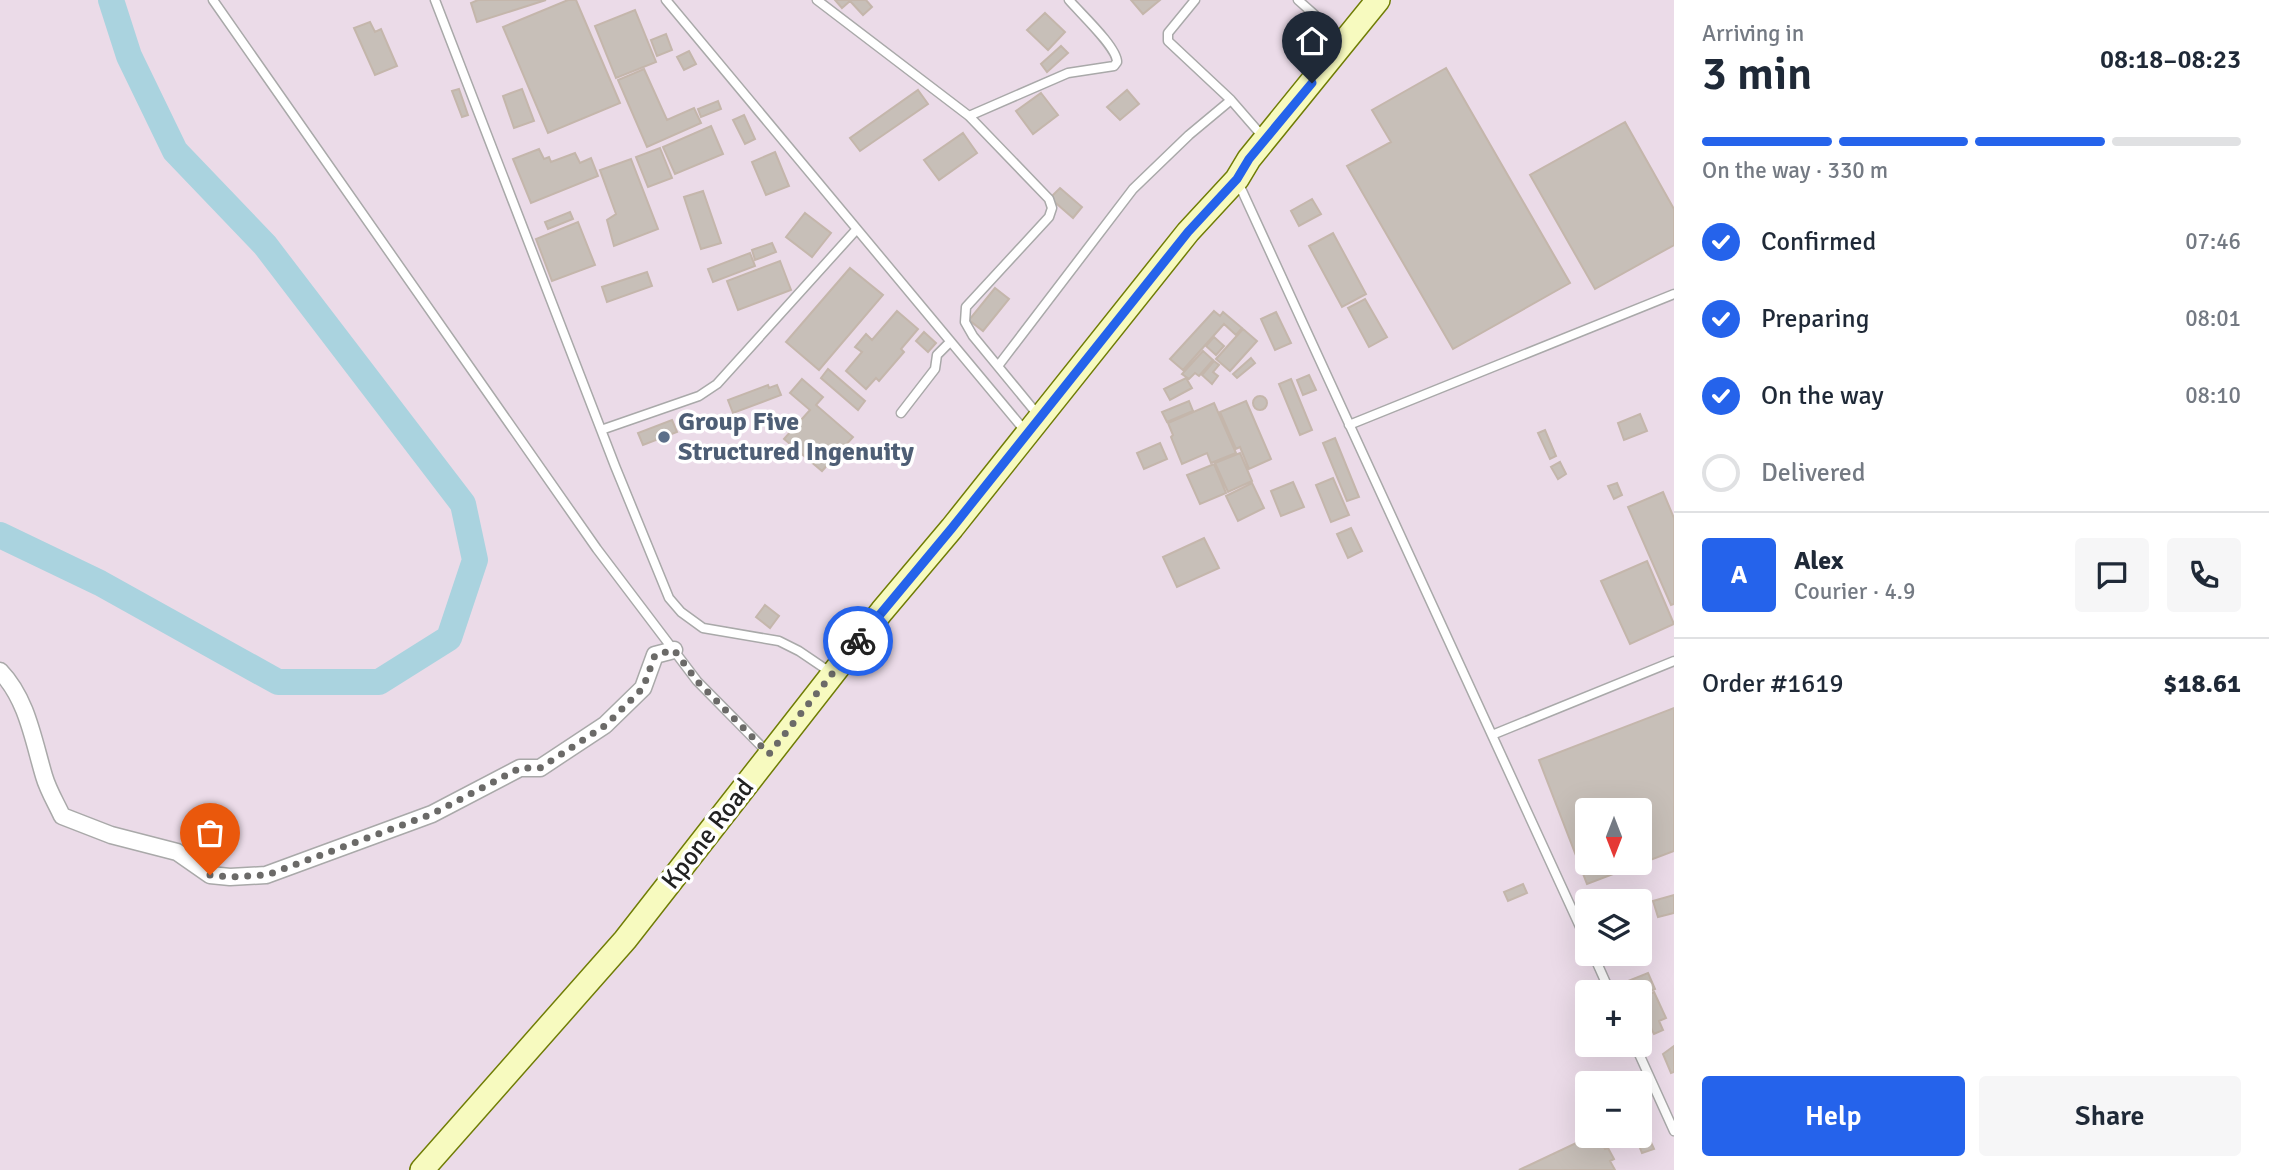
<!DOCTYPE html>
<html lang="en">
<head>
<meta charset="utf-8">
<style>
	:root { --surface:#fff; --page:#f6f6f7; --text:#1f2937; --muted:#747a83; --line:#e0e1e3; --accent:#2563eb }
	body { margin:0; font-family:Signika,sans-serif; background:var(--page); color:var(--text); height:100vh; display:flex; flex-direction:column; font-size:26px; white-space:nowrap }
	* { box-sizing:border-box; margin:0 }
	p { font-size:23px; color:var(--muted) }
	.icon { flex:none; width:38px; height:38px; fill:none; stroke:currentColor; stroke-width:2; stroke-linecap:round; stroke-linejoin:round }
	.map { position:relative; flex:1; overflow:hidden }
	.drawer { display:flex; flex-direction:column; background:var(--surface); width:595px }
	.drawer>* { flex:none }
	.needle { width:46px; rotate:180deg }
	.tools { position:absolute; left:1575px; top:798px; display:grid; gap:14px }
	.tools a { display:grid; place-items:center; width:77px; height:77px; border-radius:7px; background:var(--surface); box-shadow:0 7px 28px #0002; font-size:35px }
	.pin { position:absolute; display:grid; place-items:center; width:60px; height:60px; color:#fff; margin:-72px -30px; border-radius:50% 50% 50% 0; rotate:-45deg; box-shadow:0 0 7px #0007 }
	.pin .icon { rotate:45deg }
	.courier { position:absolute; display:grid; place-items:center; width:70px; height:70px; margin:-35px; border:5px solid #2563eb; border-radius:50%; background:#fff; color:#222; box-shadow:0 2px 9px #0007 }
	.headline em { font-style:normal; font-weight:600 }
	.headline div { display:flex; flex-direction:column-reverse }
	.headline { display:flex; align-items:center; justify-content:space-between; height:119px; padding:0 28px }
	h1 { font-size:46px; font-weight:600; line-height:52px }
	.bar { display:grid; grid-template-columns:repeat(4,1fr); gap:10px 7px; align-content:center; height:84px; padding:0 28px }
	.bar i { height:9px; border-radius:5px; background:var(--line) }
	.bar .active { background:var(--accent) }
	.bar p { grid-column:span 4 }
	.line { display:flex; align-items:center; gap:18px; padding:0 28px; border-top:2px solid var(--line) }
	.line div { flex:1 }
	.round { display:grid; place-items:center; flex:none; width:74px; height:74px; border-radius:7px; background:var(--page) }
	ol { padding:0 28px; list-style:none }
	li { display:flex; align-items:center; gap:21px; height:77px }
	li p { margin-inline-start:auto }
	li .icon { padding:7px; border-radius:50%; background:var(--accent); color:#fff; stroke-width:4 }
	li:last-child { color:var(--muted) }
	li i { width:38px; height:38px; border:4px solid var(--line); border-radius:50% }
	.action { display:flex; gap:14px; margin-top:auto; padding:14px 28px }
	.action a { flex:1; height:80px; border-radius:7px; background:var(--accent); color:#fff; font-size:28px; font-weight:600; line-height:80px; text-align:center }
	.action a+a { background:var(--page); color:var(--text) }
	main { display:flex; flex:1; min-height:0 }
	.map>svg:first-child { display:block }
	.industrial { fill:#ebdbe8; fill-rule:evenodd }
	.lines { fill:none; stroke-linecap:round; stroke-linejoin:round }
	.river { stroke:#aad3df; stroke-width:26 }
	.building { fill:#c7bfb8; stroke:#c4b6ab; stroke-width:2; fill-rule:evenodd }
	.service-casing { stroke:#a9a9a9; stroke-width:11 }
	.minor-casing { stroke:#a9a9a9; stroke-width:19 }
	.secondary-casing { stroke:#707d05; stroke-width:26 }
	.service { stroke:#fff; stroke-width:8 }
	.minor { stroke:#fff; stroke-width:16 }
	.secondary { stroke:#f7fabf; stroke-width:23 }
	.done { stroke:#6b6a68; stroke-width:7; stroke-dasharray:0 12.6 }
	.route { stroke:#2563eb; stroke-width:9 }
	.service-dot { fill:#5c6f8a; stroke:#fff; stroke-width:2.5 }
	.labels { text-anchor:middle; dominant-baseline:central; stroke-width:7; stroke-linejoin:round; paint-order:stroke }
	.service-label { font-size:26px; font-weight:bold; fill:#4e5e75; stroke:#fff; text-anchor:start }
	.street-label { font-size:26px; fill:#222; stroke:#fff }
</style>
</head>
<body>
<main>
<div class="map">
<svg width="1674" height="1170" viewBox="0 0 1674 1170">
	<rect width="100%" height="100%" fill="#f2efe9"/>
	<path class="industrial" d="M 0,0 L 1674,0 L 1674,1170 L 0,1170 ZM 1587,810 L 1640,810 L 1640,863 L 1587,863 ZM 1587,901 L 1640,901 L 1640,954 L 1587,954 ZM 1587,992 L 1640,992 L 1640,1045 L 1587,1045 ZM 1587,1083 L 1640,1083 L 1640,1136 L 1587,1136 Z"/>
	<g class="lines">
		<path class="river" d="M 0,535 L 100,583 L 278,682 L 379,682 L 449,638 L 475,560 L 463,504 L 265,245 L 175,151 L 129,56 L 111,0"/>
	</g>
	<path class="building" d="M 478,0 L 546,0 L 477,22 L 471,3 Z
		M 568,0 L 576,0 L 620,103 L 548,133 L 503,27 Z
		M 835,0 L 866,0 L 872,7 L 863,15 L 850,1 L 842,8 Z
		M 1131,0 L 1160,0 L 1143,14 Z
		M 635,10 L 656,62 L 616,78 L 595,26 Z
		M 1045,13 L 1065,32 L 1048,50 L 1027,30 Z
		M 370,22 L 375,32 L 381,29 L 397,66 L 375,75 L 354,28 Z
		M 666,34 L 672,50 L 657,56 L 651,40 Z
		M 1061,46 L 1068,53 L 1047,72 L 1041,64 Z
		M 689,51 L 696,64 L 684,70 L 677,57 Z
		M 1446,68 L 1570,283 L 1453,349 L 1347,166 L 1391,142 L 1372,110 Z
		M 644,69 L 667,120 L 694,108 L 701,123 L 647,147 L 618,80 Z
		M 459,89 L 468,115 L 462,117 L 452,91 Z
		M 522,89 L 534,121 L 514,128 L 503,96 Z
		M 918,90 L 928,104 L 860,151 L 850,138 Z
		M 1127,90 L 1139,104 L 1120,120 L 1107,107 Z
		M 1041,93 L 1058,115 L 1033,134 L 1016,111 Z
		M 718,101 L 721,109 L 701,117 L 698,109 Z
		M 744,115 L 755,139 L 745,144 L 733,120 Z
		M 1625,122 L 1674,209 L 1674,245 L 1595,289 L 1530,175 Z
		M 711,126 L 723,154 L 675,174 L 663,147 Z
		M 963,133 L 977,153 L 939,180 L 924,160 Z
		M 660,148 L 672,178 L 648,187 L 636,157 Z
		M 539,149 L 544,159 L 549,157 L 551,162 L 575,153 L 580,163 L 591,158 L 598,176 L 531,203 L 513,159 Z
		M 775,152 L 789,186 L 766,195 L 752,162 Z
		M 631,159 L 658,229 L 614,246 L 607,220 L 616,214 L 600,170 Z
		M 1060,188 L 1082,207 L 1073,218 L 1050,198 Z
		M 703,191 L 721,243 L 701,249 L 684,197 Z
		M 1312,199 L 1321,214 L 1299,226 L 1291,211 Z
		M 570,212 L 573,219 L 548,229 L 545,222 Z
		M 805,213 L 831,233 L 812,257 L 786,237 Z
		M 578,222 L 595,265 L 552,281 L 536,239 Z
		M 1333,233 L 1366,294 L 1342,307 L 1309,246 Z
		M 772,243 L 776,252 L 755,260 L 752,250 Z
		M 750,253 L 755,266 L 713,282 L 708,269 Z
		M 780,261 L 791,290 L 738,310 L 727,281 Z
		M 850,268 L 883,295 L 819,370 L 786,342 Z
		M 647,272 L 652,286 L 607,302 L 602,287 Z
		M 995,288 L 1009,299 L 983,331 L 969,320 Z
		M 1365,299 L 1387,337 L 1369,347 L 1348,308 Z
		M 897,311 L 918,329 L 901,349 L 904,352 L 879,381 L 876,378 L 866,389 L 846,371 L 862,352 L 855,347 L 866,334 L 872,340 Z
		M 1214,311 L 1220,316 L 1223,312 L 1242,328 L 1236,335 L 1224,324 L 1183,370 L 1170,359 Z
		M 1276,312 L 1291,343 L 1275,350 L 1261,319 Z
		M 1243,329 L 1257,341 L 1230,371 L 1216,359 Z
		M 924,332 L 936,343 L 928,352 L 916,341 Z
		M 1214,337 L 1224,346 L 1216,355 L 1206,346 Z
		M 1203,351 L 1213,360 L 1199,376 L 1195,373 L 1189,379 L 1182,374 Z
		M 1251,358 L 1255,363 L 1237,378 L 1233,374 Z
		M 1214,361 L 1219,365 L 1213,372 L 1218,376 L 1212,384 L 1202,375 Z
		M 828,369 L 865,401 L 858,410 L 821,378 Z
		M 1309,375 L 1316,390 L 1303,395 L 1297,380 Z
		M 1186,378 L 1192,388 L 1170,400 L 1164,389 Z
		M 802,379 L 823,397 L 816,405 L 853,437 L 822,471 L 784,439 L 810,410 L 790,393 Z
		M 1291,379 L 1312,430 L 1300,435 L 1279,384 Z
		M 768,385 L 769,388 L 777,385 L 781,395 L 733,413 L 728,400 Z
		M1253 403a7 7 0 1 1 14 0a7 7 0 1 1-14 0Z
		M 1189,401 L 1193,411 L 1167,422 L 1162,412 Z
		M 1246,401 L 1271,459 L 1249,469 L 1240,447 L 1236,449 L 1220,412 Z
		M 1214,403 L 1236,453 L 1211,463 L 1207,453 L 1182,464 L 1171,437 L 1173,435 L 1168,423 Z
		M 1640,414 L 1647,431 L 1624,440 L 1618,423 Z
		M 672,420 L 677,432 L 643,445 L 638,433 Z
		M 1545,430 L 1556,456 L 1550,459 L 1538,433 Z
		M 1335,438 L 1359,497 L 1347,501 L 1323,443 Z
		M 1160,443 L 1167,459 L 1144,469 L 1137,453 Z
		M 1240,453 L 1252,481 L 1228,492 L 1215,463 Z
		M 1560,462 L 1566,474 L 1558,479 L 1551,467 Z
		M 1214,464 L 1226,493 L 1200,504 L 1187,475 Z
		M 1333,478 L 1349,515 L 1331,522 L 1316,485 Z
		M 1293,482 L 1304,507 L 1281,516 L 1271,491 Z
		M 1252,483 L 1264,508 L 1238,521 L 1226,496 Z
		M 1617,483 L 1622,495 L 1614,499 L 1608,486 Z
		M 1663,492 L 1674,518 L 1674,604 L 1671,605 L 1628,507 Z
		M 1351,528 L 1362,551 L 1348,558 L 1337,534 Z
		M 1204,538 L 1219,568 L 1177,587 L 1163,557 Z
		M 1647,561 L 1674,624 L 1630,644 L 1601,581 Z
		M 765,605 L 779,616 L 770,628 L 756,617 Z
		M 1674,708 L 1674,851 L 1587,884 L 1539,760 ZM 1587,810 L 1640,810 L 1640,863 L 1587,863 Z
		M 1523,884 L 1527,893 L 1508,901 L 1504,892 Z
		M 1674,895 L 1674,913 L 1658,917 L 1653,901 Z
		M 1648,973 L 1655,989 L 1640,996 L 1640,992 L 1633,992 L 1628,981 Z
		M 1654,992 L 1666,1018 L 1659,1021 L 1663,1030 L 1654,1034 L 1640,1006 L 1640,998 Z
		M 1674,1046 L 1674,1072 L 1671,1073 L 1663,1054 Z
		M 1591,1136 L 1598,1136 L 1605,1149 L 1608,1148 L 1614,1159 L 1610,1161 L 1615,1170 L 1519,1170 Z
		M 1649,1138 L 1654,1149 L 1642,1153 L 1638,1143 Z"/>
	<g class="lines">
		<g class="service-casing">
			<path id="service" d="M 213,0 L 597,549 L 697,681 L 767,752
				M 435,0 L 615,466 L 669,598 L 681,612 L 703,628 L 779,641 L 799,651 L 830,672
				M 666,0 L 1026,432
				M 817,0 L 969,116 L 1049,199 L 1052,208 L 1049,217 L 966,307 L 965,322 L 973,336 L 1038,415
				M 1195,0 L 1168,33 L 1168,41 L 1231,100 L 1264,138
				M 1298,0 L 1342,39
				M 969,116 L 1068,73 L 1114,66 L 1117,62 C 1117,47 1080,13 1069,0
				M 1238,182 L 1587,942
				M 998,366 L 1133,189 L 1189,135 L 1231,100
				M 901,413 L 935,369 L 937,355 L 950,342
				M 1349,425 L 1674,294
				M 601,430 L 699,396 L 717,384 L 856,230
				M 1492,735 L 1674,661
				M 1593,954 L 1610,992
				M 1635,1045 L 1674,1131"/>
		</g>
		<g class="minor-casing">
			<path id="minor" d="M 0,671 C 27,699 33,739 44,776 C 48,790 56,803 62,816 L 111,835 L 177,852 L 210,875 L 230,877 L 266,875 L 432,814 L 520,768 L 540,768 L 605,725 L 643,688 L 655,655 L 674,650"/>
		</g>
		<g class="secondary-casing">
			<path id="secondary" d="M 422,1170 L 625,940 L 882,611 L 952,528 L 1188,232 L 1237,179 L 1249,159 L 1378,0"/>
		</g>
		<use href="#service" class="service"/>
		<use href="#minor" class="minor"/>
		<use href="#secondary" class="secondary"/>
	</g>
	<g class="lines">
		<path class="done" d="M 210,875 L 230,877 L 267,875 L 432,814 L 520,768 L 540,768 L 606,725 L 643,688 L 655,655 L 674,650 L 697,681 L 769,754 L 858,641"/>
		<path class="route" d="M 858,641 L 952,528 L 1188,232 L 1237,179 L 1249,159 L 1312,83"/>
	</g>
	<circle class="service-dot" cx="664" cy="437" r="7"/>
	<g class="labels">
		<g class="service-label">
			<text x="678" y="422">Group Five<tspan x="678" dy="30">Structured Ingenuity</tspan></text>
		</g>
		<g class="street-label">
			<text transform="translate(708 834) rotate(-52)">Kpone Road</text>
		</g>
	</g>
</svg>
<div class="tools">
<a><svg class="needle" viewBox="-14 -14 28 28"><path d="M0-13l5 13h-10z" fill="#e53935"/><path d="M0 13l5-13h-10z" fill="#747a83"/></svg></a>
<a><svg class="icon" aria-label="layers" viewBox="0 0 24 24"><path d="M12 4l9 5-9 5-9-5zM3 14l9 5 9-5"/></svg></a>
<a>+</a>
<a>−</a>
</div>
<div class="pin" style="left:210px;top:875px;background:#ea580c"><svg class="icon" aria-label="bag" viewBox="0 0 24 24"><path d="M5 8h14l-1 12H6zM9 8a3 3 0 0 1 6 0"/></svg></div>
<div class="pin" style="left:1312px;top:83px;background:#1f2937"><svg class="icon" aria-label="home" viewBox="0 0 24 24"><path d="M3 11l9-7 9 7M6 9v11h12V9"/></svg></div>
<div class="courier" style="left:858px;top:641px"><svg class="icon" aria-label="bike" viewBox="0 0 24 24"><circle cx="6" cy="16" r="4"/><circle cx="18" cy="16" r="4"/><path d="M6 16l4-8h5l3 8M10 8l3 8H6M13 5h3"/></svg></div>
</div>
<section class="drawer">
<div class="headline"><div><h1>3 min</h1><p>Arriving in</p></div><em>08:18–08:23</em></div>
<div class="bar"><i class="active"></i><i class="active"></i><i class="active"></i><i></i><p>On the way · 330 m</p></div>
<ol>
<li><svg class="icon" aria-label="check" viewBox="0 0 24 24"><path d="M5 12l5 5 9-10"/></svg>Confirmed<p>07:46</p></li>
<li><svg class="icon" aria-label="check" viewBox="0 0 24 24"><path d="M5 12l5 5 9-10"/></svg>Preparing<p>08:01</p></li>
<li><svg class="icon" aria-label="check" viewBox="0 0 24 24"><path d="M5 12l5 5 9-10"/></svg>On the way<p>08:10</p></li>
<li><i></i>Delivered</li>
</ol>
<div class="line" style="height:126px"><b class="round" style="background:var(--accent);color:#fff">A</b><div><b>Alex</b><p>Courier · 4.9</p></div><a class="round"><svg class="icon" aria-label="chat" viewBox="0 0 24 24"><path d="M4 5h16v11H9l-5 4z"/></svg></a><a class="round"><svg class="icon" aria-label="phone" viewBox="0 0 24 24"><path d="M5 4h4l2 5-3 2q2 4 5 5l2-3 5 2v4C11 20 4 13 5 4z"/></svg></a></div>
<div class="line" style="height:91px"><div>Order #1619</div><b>$18.61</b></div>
<div class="action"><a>Help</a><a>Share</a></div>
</section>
</main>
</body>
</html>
